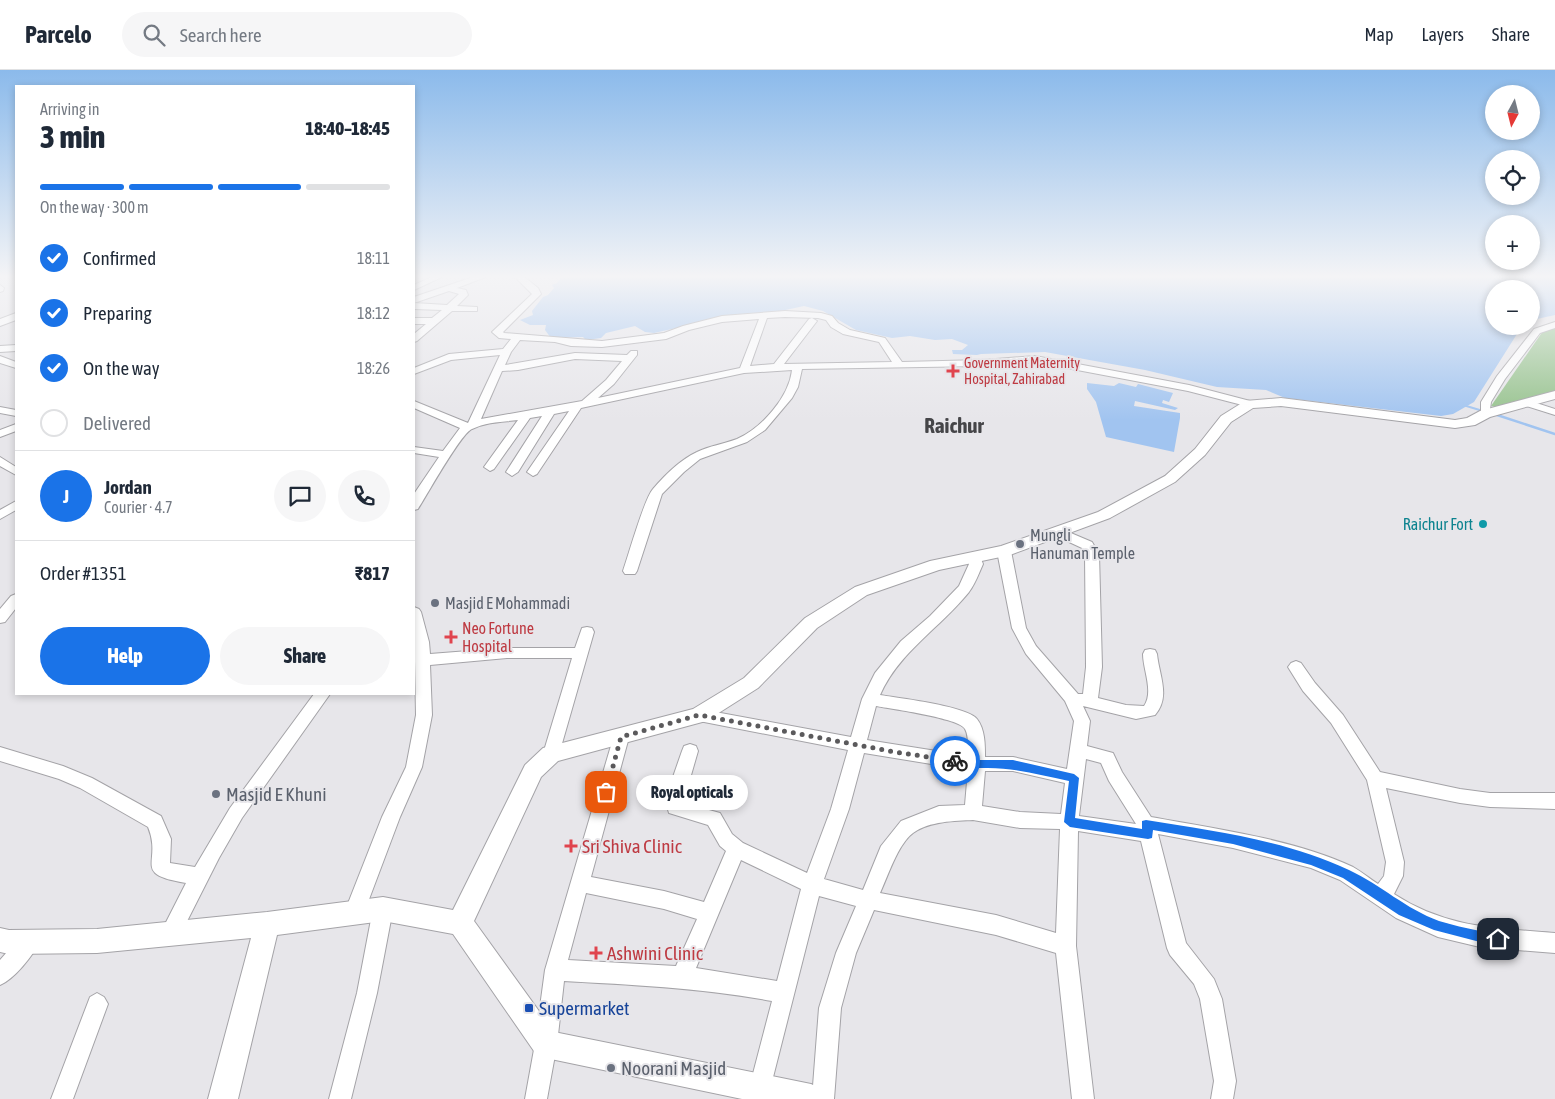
<!DOCTYPE html>
<html lang="en">
<head>
<meta charset="utf-8">
<style>
	:root { --surface:#fff; --page:#f6f6f7; --text:#1f2937; --muted:#747a83; --line:#e0e1e3; --accent:#1a73e8 }
	body { margin:0; font-family:"Asap Condensed",sans-serif; background:var(--page); color:var(--text); height:100vh; display:flex; flex-direction:column; font-size:19px; white-space:nowrap }
	* { box-sizing:border-box; margin:0 }
	p { font-size:16px; color:var(--muted) }
	.icon { flex:none; width:28px; height:28px; fill:none; stroke:currentColor; stroke-width:2; stroke-linecap:round; stroke-linejoin:round }
	.map { position:relative; flex:1; overflow:hidden }
	.side { position:absolute; left:15px; top:15px; width:400px; height:610px; display:flex; flex-direction:column; background:var(--surface); border-radius:0px; box-shadow:0 2px 8px #0003 }
	.side>* { flex:none }
	.needle { width:32px; rotate:187deg }
	.buttons { position:absolute; left:1485px; top:15px; display:grid; gap:10px }
	.buttons a { display:grid; place-items:center; width:55px; height:55px; border-radius:50%; background:var(--surface); box-shadow:0 2px 8px #0003; font-size:25px }
	.pin { position:absolute; display:grid; place-items:center; width:42px; height:42px; color:#fff; margin:-21px; border-radius:10px; box-shadow:0 2px 8px #0006 }
	.courier { position:absolute; display:grid; place-items:center; width:50px; height:50px; margin:-25px; border:4px solid #1a73e8; border-radius:50%; background:#fff; color:#222; box-shadow:0 1px 6px #0007 }
	.bubble { position:absolute; height:35px; border-radius:18px; background:var(--surface); box-shadow:0 2px 8px #0003; font-size:16px; font-weight:800; line-height:35px; text-align:center }
	.summary em { font-style:normal; font-weight:800 }
	.summary div { display:flex; flex-direction:column-reverse }
	.summary { display:flex; align-items:center; justify-content:space-between; height:85px; padding:0 25px }
	h1 { font-size:32px; font-weight:800; line-height:38px }
	.bar { display:grid; grid-template-columns:repeat(4,1fr); gap:8px 5px; align-content:center; height:60px; padding:0 25px }
	.bar i { height:6px; border-radius:4px; background:var(--line) }
	.bar .on { background:var(--accent) }
	.bar p { grid-column:span 4 }
	.line { display:flex; align-items:center; gap:12px; padding:0 25px; border-top:1px solid var(--line) }
	.line div { flex:1 }
	.round { display:grid; place-items:center; flex:none; width:52px; height:52px; border-radius:26px; background:var(--page) }
	ol { padding:0 25px; list-style:none }
	li { display:flex; align-items:center; gap:15px; height:55px }
	li p { margin-inline-start:auto }
	li .icon { padding:5px; border-radius:50%; background:var(--accent); color:#fff; stroke-width:4 }
	li:last-child { color:var(--muted) }
	li i { width:28px; height:28px; border:2px solid var(--line); border-radius:50% }
	.action { display:flex; gap:10px; margin-top:auto; padding:10px 25px }
	.action a { flex:1; height:58px; border-radius:30px; background:var(--accent); color:#fff; font-size:20px; font-weight:800; line-height:58px; text-align:center }
	.action a+a { background:var(--page); color:var(--text) }
	header { display:flex; align-items:center; gap:30px; box-sizing:border-box; height:70px; padding:0 25px; background:var(--surface); border-bottom:1px solid var(--line) }
	header strong { font-size:24px }
	nav { display:flex; gap:28px; margin-inline-start:auto; font-size:18px }
	.search { width:350px; height:45px; background:var(--page); display:flex; align-items:center; gap:12px; box-sizing:border-box; padding:0 18px; border-radius:28px; color:var(--muted); font-size:19px }
	.map>svg:first-child { display:block }
	.green { fill:#96c28d }
	.water { fill:#a1c4f0 }
	.lines { fill:none; stroke-linecap:round; stroke-linejoin:round }
	.stream-far1 { stroke:#a1c4f0; stroke-width:2 }
	.stream { stroke:#a1c4f0; stroke-width:2.5 }
	.minor-casing { stroke:#a4a3a7; stroke-width:2 }
	.major-casing { stroke:#a4a3a7; stroke-width:2 }
	.minor { fill:#fff; fill-rule:evenodd }
	.major { fill:#fff; fill-rule:evenodd }
	.route { fill:#1a73e8 }
	.done { stroke:#5b5a5c; stroke-width:5; stroke-dasharray:0 9 }
	.health-dot { fill:#e0444e; stroke:#e7e6ea; stroke-width:2 }
	.culture-dot { fill:#0f9aa8; stroke:#e7e6ea; stroke-width:2 }
	.worship-dot { fill:#6b7280; stroke:#e7e6ea; stroke-width:2 }
	.transit-dot { fill:#1a4fb4; stroke:#e7e6ea; stroke-width:2 }
	.labels { text-anchor:middle; dominant-baseline:central; stroke-width:4; stroke-linejoin:round; paint-order:stroke }
	.far-health-label { font-size:14px; fill:#be3a42; stroke:#e7e6ea; text-anchor:start }
	.culture-label { font-size:16px; fill:#0d838f; stroke:#e7e6ea; text-anchor:end }
	.worship-label { font-size:16px; fill:#5b616d; stroke:#e7e6ea; text-anchor:start }
	.health-label { font-size:16px; fill:#be3a42; stroke:#e7e6ea; text-anchor:start }
	.near-worship-label { font-size:19px; fill:#5b616d; stroke:#e7e6ea; text-anchor:start }
	.near-health-label { font-size:19px; fill:#be3a42; stroke:#e7e6ea; text-anchor:start }
	.near-transit-label { font-size:19px; fill:#164399; stroke:#e7e6ea; text-anchor:start }
	.far-town-label { font-size:21px; font-weight:bold; fill:#454548; stroke:#e7e6ea }
</style>
</head>
<body>
<header>
<strong>Parcelo</strong>
<div class="search"><svg class="icon" aria-label="search" viewBox="0 0 24 24"><circle cx="10" cy="10" r="6"/><path d="M15 15l6 6"/></svg>Search here</div>
<nav><a>Map</a><a>Layers</a><a>Share</a></nav>
</header>
<div class="map">
<svg width="1555" height="1029" viewBox="0 0 1555 1029">
	<rect width="100%" height="100%" fill="#e7e6ea"/>
	<path class="green" d="M 1555,258 L 1555,322 L 1500,338 L 1491,336 L 1543,261 Z"/>
	<path class="water" d="M 563,206 L 600,206 L 604,208 L 612,206 L 1555,206 L 1555,245 L 1537,249 L 1531,247 L 1531,219 L 1494,219 L 1494,256 L 1522,256 L 1474,332 L 1453,344 L 1441,346 L 1285,328 L 1266,320 L 1217,317 L 1145,300 L 1045,282 L 981,284 L 977,285 L 953,284 L 952,280 L 962,280 L 968,275 L 952,269 L 935,270 L 910,266 L 892,268 L 856,260 L 823,241 L 804,236 L 776,242 L 690,255 L 654,263 L 645,262 L 635,256 L 606,263 L 601,268 L 586,270 L 583,267 L 551,268 L 545,260 L 546,255 L 530,255 L 520,250 L 533,245 L 532,241 L 543,227 L 548,225 L 554,218 L 552,215 L 557,213 Z
		M 1087,313 L 1114,316 L 1119,313 L 1136,317 L 1138,314 L 1173,323 L 1169,332 L 1163,330 L 1162,333 L 1178,338 L 1175,340 L 1135,331 L 1134,336 L 1180,343 L 1180,348 L 1174,382 L 1106,367 L 1096,332 L 1087,319 Z"/>
	<g class="lines">
		<path class="stream-far1" d="M 1463,335 L 1483,341"/>
		<path class="stream" d="M 1494,344 L 1555,364"/>
		<g class="minor-casing">
			<path id="minor" d="M 434,206 L 444,206 L 414,220 L 414,215 Z
				M 476,206 L 488,206 L 457,218 L 466,220 L 468,225 L 457,236 L 477,237 L 477,241 L 452,241 L 417,271 L 414,272 L 414,264 L 426,254 L 414,254 L 414,248 L 432,248 L 442,240 L 414,239 L 414,233 L 447,235 L 459,224 L 449,221 L 414,233 L 414,227 Z
				M 514,206 L 523,206 L 538,218 L 541,224 L 503,262 L 504,263 L 602,271 L 664,263 L 683,256 L 722,246 L 785,241 L 821,243 L 832,246 L 838,253 L 850,260 L 885,268 L 902,292 L 983,290 L 1035,286 L 1189,315 L 1254,332 L 1255,334 L 1250,337 L 1188,321 L 1035,292 L 983,296 L 802,299 L 798,317 L 792,328 L 765,360 L 747,372 L 700,389 L 684,402 L 662,424 L 637,501 L 635,504 L 625,504 L 623,501 C 629,484 644,429 653,419 C 665,405 680,390 697,382 C 709,376 724,374 737,369 C 762,358 789,327 792,300 L 744,303 L 581,338 L 537,404 L 533,406 L 527,402 L 569,341 L 554,344 L 518,402 L 512,406 L 506,402 L 542,346 L 530,348 L 494,399 L 490,401 L 484,397 L 518,350 C 503,352 486,352 472,359 C 461,363 427,425 418,439 L 414,440 L 414,424 L 439,387 L 414,383 L 414,377 L 443,381 L 460,358 L 414,338 L 414,331 L 468,353 L 500,285 L 451,290 L 414,304 L 414,298 L 449,284 L 503,279 L 511,269 L 499,268 L 492,262 L 532,224 ZM 785,247 L 818,248 L 826,250 L 831,257 L 843,264 L 879,272 L 892,292 L 784,294 L 817,251 L 812,248 L 809,249 L 774,294 L 750,296 L 767,248 ZM 759,249 L 740,298 L 598,328 L 614,314 L 637,285 L 637,281 L 631,281 L 627,285 L 575,283 L 505,295 L 511,282 L 520,270 L 555,272 L 571,276 L 602,277 L 666,269 L 689,260 L 722,252 ZM 575,289 L 622,291 L 606,310 L 582,331 L 481,349 L 502,301 L 518,300 Z
				M 0,215 L 4,218 L 3,221 L 0,222 Z
				M 1555,252 L 1555,258 L 1540,263 L 1505,309 L 1491,332 L 1489,346 L 1481,346 L 1481,332 L 1497,306 L 1534,259 Z
				M 16,275 L 16,281 L 0,282 L 0,276 Z
				M 0,286 L 16,292 L 16,298 L 0,293 Z
				M 1527,330 L 1555,339 L 1555,345 L 1523,335 L 1522,333 Z
				M 0,337 L 16,340 L 16,346 L 0,343 Z
				M 16,354 L 16,361 L 0,367 L 0,360 Z
				M 0,387 L 16,397 L 16,405 L 0,396 Z
				M 16,431 L 16,440 L 0,449 L 0,440 Z
				M 1059,458 L 1092,472 L 1099,484 L 1102,597 L 1098,628 L 1126,635 L 1144,636 C 1154,622 1143,600 1143,584 L 1145,580 L 1150,579 L 1155,580 L 1157,584 C 1159,605 1171,627 1155,645 L 1136,649 L 1083,636 L 1090,651 L 1087,676 L 1113,683 L 1122,702 L 1151,747 C 1216,759 1293,769 1353,797 C 1362,802 1370,809 1378,814 L 1384,806 L 1386,792 L 1367,710 L 1331,653 L 1303,621 L 1288,597 L 1291,593 L 1296,591 L 1301,593 L 1315,613 L 1343,645 L 1380,702 L 1460,719 L 1490,723 L 1555,723 L 1555,739 L 1490,737 L 1460,733 L 1386,718 L 1404,792 L 1403,806 L 1394,824 C 1446,858 1495,858 1555,863 L 1555,883 L 1480,877 L 1438,867 L 1396,848 L 1340,810 L 1311,798 L 1233,778 L 1158,764 L 1186,873 L 1214,909 L 1222,929 L 1236,1011 L 1233,1029 L 1211,1029 L 1214,1011 L 1200,929 L 1194,914 L 1170,885 L 1167,878 L 1141,771 L 1078,761 L 1076,876 L 1094,1029 L 1072,1029 L 1056,883 L 996,865 L 874,840 L 856,883 L 841,938 L 834,1029 L 812,1029 L 819,938 L 836,883 L 856,836 L 819,826 L 768,1027 L 763,1029 L 752,1027 L 749,1019 L 772,931 C 703,918 634,915 564,911 L 557,974 L 547,1029 L 525,1029 L 535,974 L 545,900 L 615,662 L 621,660 L 627,662 L 629,667 L 591,807 L 664,821 L 704,832 L 726,781 L 720,776 L 708,755 L 669,743 L 665,730 L 682,681 L 684,676 L 690,674 L 696,676 L 698,681 L 683,733 L 720,743 L 732,764 L 743,773 L 807,803 L 831,739 L 848,680 L 699,651 L 693,649 L 691,645 L 693,641 L 699,639 L 851,667 L 862,629 L 875,603 L 901,571 L 930,546 L 959,516 L 969,494 L 967,487 L 974,483 L 979,484 L 983,494 C 979,503 975,514 969,522 C 940,558 899,582 880,625 C 898,628 967,636 977,649 C 985,659 985,675 985,687 L 1013,687 L 1067,699 L 1074,651 L 1065,631 L 1026,584 L 1012,558 L 997,481 L 1004,477 L 1011,481 L 1026,558 L 1036,576 L 1078,624 L 1083,624 L 1086,597 L 1085,484 L 1082,478 L 1054,465 L 1053,462 ZM 876,636 C 891,639 960,648 965,659 C 969,666 968,678 968,686 L 867,670 ZM 864,683 L 968,700 L 965,735 L 939,736 L 901,751 L 881,776 L 863,820 L 824,809 L 849,739 ZM 1086,689 L 1101,693 L 1109,711 L 1136,754 L 1079,746 ZM 985,701 L 1013,701 L 1065,713 L 1061,744 L 1020,742 L 982,736 ZM 973,750 L 1020,758 L 1060,759 L 1056,863 L 996,845 L 880,823 C 888,806 898,774 913,763 C 929,751 955,751 973,750 ZM 741,790 L 801,819 L 777,911 L 696,898 ZM 586,823 L 664,839 L 697,849 L 676,896 L 568,890 Z
				M 16,524 L 16,538 L 5,552 L 0,553 L 0,539 L 11,526 Z
				M 414,537 L 419,539 L 421,542 L 429,572 L 430,584 L 507,578 L 575,578 L 582,558 L 587,557 L 592,558 L 594,562 L 559,684 L 557,689 L 551,691 L 545,689 L 543,684 L 572,588 L 507,588 L 430,595 L 432,645 L 422,697 L 400,747 L 362,848 L 355,850 L 348,848 L 345,841 L 382,747 L 406,697 L 416,645 Z
				M 314,624 L 330,624 L 242,748 L 219,788 L 177,871 L 170,874 L 163,871 L 160,864 L 186,813 C 130,804 163,793 148,757 L 80,718 L 59,709 L 0,691 L 0,677 L 63,696 L 92,708 L 161,746 L 171,769 L 170,793 L 195,797 L 230,738 Z
				M 383,830 L 390,832 L 393,839 L 377,923 L 351,1029 L 329,1029 L 357,923 L 373,839 L 376,832 Z
				M 29,862 L 36,865 L 39,872 C 34,885 13,910 0,915 L 0,890 L 22,865 Z
				M 97,923 L 104,927 L 108,934 L 73,1029 L 51,1029 L 90,927 Z"/>
		</g>
		<g class="major-casing">
			<path id="major" d="M 16,243 L 16,250 L 0,256 L 0,249 Z
				M 1555,321 L 1555,329 L 1490,347 L 1475,355 L 1455,358 L 1281,336 L 1253,338 L 1231,352 L 1205,385 L 1175,412 L 1110,448 L 1010,485 L 939,500 L 867,525 L 817,558 L 758,618 L 706,651 L 558,691 L 541,707 L 474,851 L 554,962 L 811,1014 L 821,1019 L 826,1029 L 742,1029 L 546,988 L 536,984 L 453,864 L 383,851 L 277,865 L 238,1029 L 208,1029 L 251,868 L 97,883 L 9,884 L 0,882 L 0,858 L 9,860 L 97,859 L 267,842 L 383,827 L 453,840 L 525,695 L 543,678 L 693,639 L 744,608 L 805,548 L 855,517 L 930,491 L 1001,476 L 1098,442 L 1165,406 L 1195,379 L 1221,346 L 1245,331 L 1281,328 L 1455,350 L 1467,348 L 1480,341 Z"/>
		</g>
		<use href="#minor" class="minor"/>
		<use href="#major" class="major"/>
	</g>
	<linearGradient id="sky" x2="0" y2="1"><stop stop-color="#8bbaeb"/><stop offset="0.59" stop-color="#f4f4f6"/><stop offset="1" stop-color="#f4f4f6" stop-opacity="0"/></linearGradient>
	<rect width="1555" height="350" fill="url(#sky)"/>
	<path class="route" d="M 955,687 L 976,690 L 1013,690 L 1074,704 L 1079,708 L 1075,748 L 1142,759 L 1142,751 L 1146,750 C 1214,761 1286,770 1349,800 C 1381,815 1406,839 1439,851 C 1452,855 1466,858 1480,861 C 1487,862 1495,862 1502,865 L 1504,869 L 1502,873 L 1498,875 L 1480,872 L 1434,860 L 1399,845 L 1343,808 L 1311,795 L 1233,774 L 1153,760 L 1152,768 L 1148,769 L 1070,757 L 1064,752 L 1069,711 C 1041,705 1016,698 988,698 C 978,698 956,699 950,691 Z"/>
	<g class="lines">
		<path class="done" d="M 606,722 L 621,667 L 699,645 L 895,682 L 955,691"/>
	</g>
	<g class="health-dot">
		<path d="M950.5 293.5h5v5h5v5h-5v5h-5v-5h-5v-5h5z"/>
		<path d="M448.5 559.5h5v5h5v5h-5v5h-5v-5h-5v-5h5z"/>
		<path d="M568.5 768.5h5v5h5v5h-5v5h-5v-5h-5v-5h5z"/>
		<path d="M593.5 875.5h5v5h5v5h-5v5h-5v-5h-5v-5h5z"/>
	</g>
	<circle class="culture-dot" cx="1483" cy="454" r="5"/>
	<g class="worship-dot">
		<circle cx="1020" cy="474" r="5"/>
		<circle cx="435" cy="533" r="5"/>
		<circle cx="216" cy="724" r="5"/>
		<circle cx="611" cy="998" r="5"/>
	</g>
	<rect class="transit-dot" x="524" y="933" width="10" height="10" rx="2.5"/>
	<g class="labels">
		<g class="far-health-label">
			<text x="964" y="293">Government Maternity<tspan x="964" dy="16">Hospital, Zahirabad</tspan></text>
		</g>
		<g class="culture-label">
			<text x="1473" y="454">Raichur Fort</text>
		</g>
		<g class="worship-label">
			<text x="1030" y="465">Mungli<tspan x="1030" dy="18">Hanuman Temple</tspan></text>
			<text x="445" y="533">Masjid E Mohammadi</text>
		</g>
		<g class="health-label">
			<text x="462" y="558">Neo Fortune<tspan x="462" dy="18">Hospital</tspan></text>
		</g>
		<g class="near-worship-label">
			<text x="226" y="724">Masjid E Khuni</text>
			<text x="621" y="998">Noorani Masjid</text>
		</g>
		<g class="near-health-label">
			<text x="582" y="776">Sri Shiva Clinic</text>
			<text x="607" y="883">Ashwini Clinic</text>
		</g>
		<g class="near-transit-label">
			<text x="539" y="938">Supermarket</text>
		</g>
		<g class="far-town-label">
			<text x="954" y="355">Raichur</text>
		</g>
	</g>
</svg>
<div class="buttons">
<a><svg class="needle" viewBox="-14 -14 28 28"><path d="M0-13l5 13h-10z" fill="#e53935"/><path d="M0 13l5-13h-10z" fill="#747a83"/></svg></a>
<a><svg class="icon" aria-label="locate" viewBox="0 0 24 24"><circle cx="12" cy="12" r="6"/><path d="M12 2v4M12 18v4M2 12h4M18 12h4"/></svg></a>
<a>+</a>
<a>−</a>
</div>
<div class="pin" style="left:606px;top:722px;background:#ea580c"><svg class="icon" aria-label="bag" viewBox="0 0 24 24"><path d="M5 8h14l-1 12H6zM9 8a3 3 0 0 1 6 0"/></svg></div>
<div class="pin" style="left:1498px;top:869px;background:#1f2937"><svg class="icon" aria-label="home" viewBox="0 0 24 24"><path d="M3 11l9-7 9 7M6 9v11h12V9"/></svg></div>
<div class="courier" style="left:955px;top:691px"><svg class="icon" aria-label="bike" viewBox="0 0 24 24"><circle cx="6" cy="16" r="4"/><circle cx="18" cy="16" r="4"/><path d="M6 16l4-8h5l3 8M10 8l3 8H6M13 5h3"/></svg></div>
<div class="bubble" style="left:636px;top:705px;width:112px">Royal opticals</div>
<section class="side">
<div class="summary"><div><h1>3 min</h1><p>Arriving in</p></div><em>18:40–18:45</em></div>
<div class="bar"><i class="on"></i><i class="on"></i><i class="on"></i><i></i><p>On the way · 300 m</p></div>
<ol>
<li><svg class="icon" aria-label="check" viewBox="0 0 24 24"><path d="M5 12l5 5 9-10"/></svg>Confirmed<p>18:11</p></li>
<li><svg class="icon" aria-label="check" viewBox="0 0 24 24"><path d="M5 12l5 5 9-10"/></svg>Preparing<p>18:12</p></li>
<li><svg class="icon" aria-label="check" viewBox="0 0 24 24"><path d="M5 12l5 5 9-10"/></svg>On the way<p>18:26</p></li>
<li><i></i>Delivered</li>
</ol>
<div class="line" style="height:90px"><b class="round" style="background:var(--accent);color:#fff">J</b><div><b>Jordan</b><p>Courier · 4.7</p></div><a class="round"><svg class="icon" aria-label="chat" viewBox="0 0 24 24"><path d="M4 5h16v11H9l-5 4z"/></svg></a><a class="round"><svg class="icon" aria-label="phone" viewBox="0 0 24 24"><path d="M5 4h4l2 5-3 2q2 4 5 5l2-3 5 2v4C11 20 4 13 5 4z"/></svg></a></div>
<div class="line" style="height:65px"><div>Order #1351</div><b>₹817</b></div>
<div class="action"><a>Help</a><a>Share</a></div>
</section>
</div>
</body>
</html>
